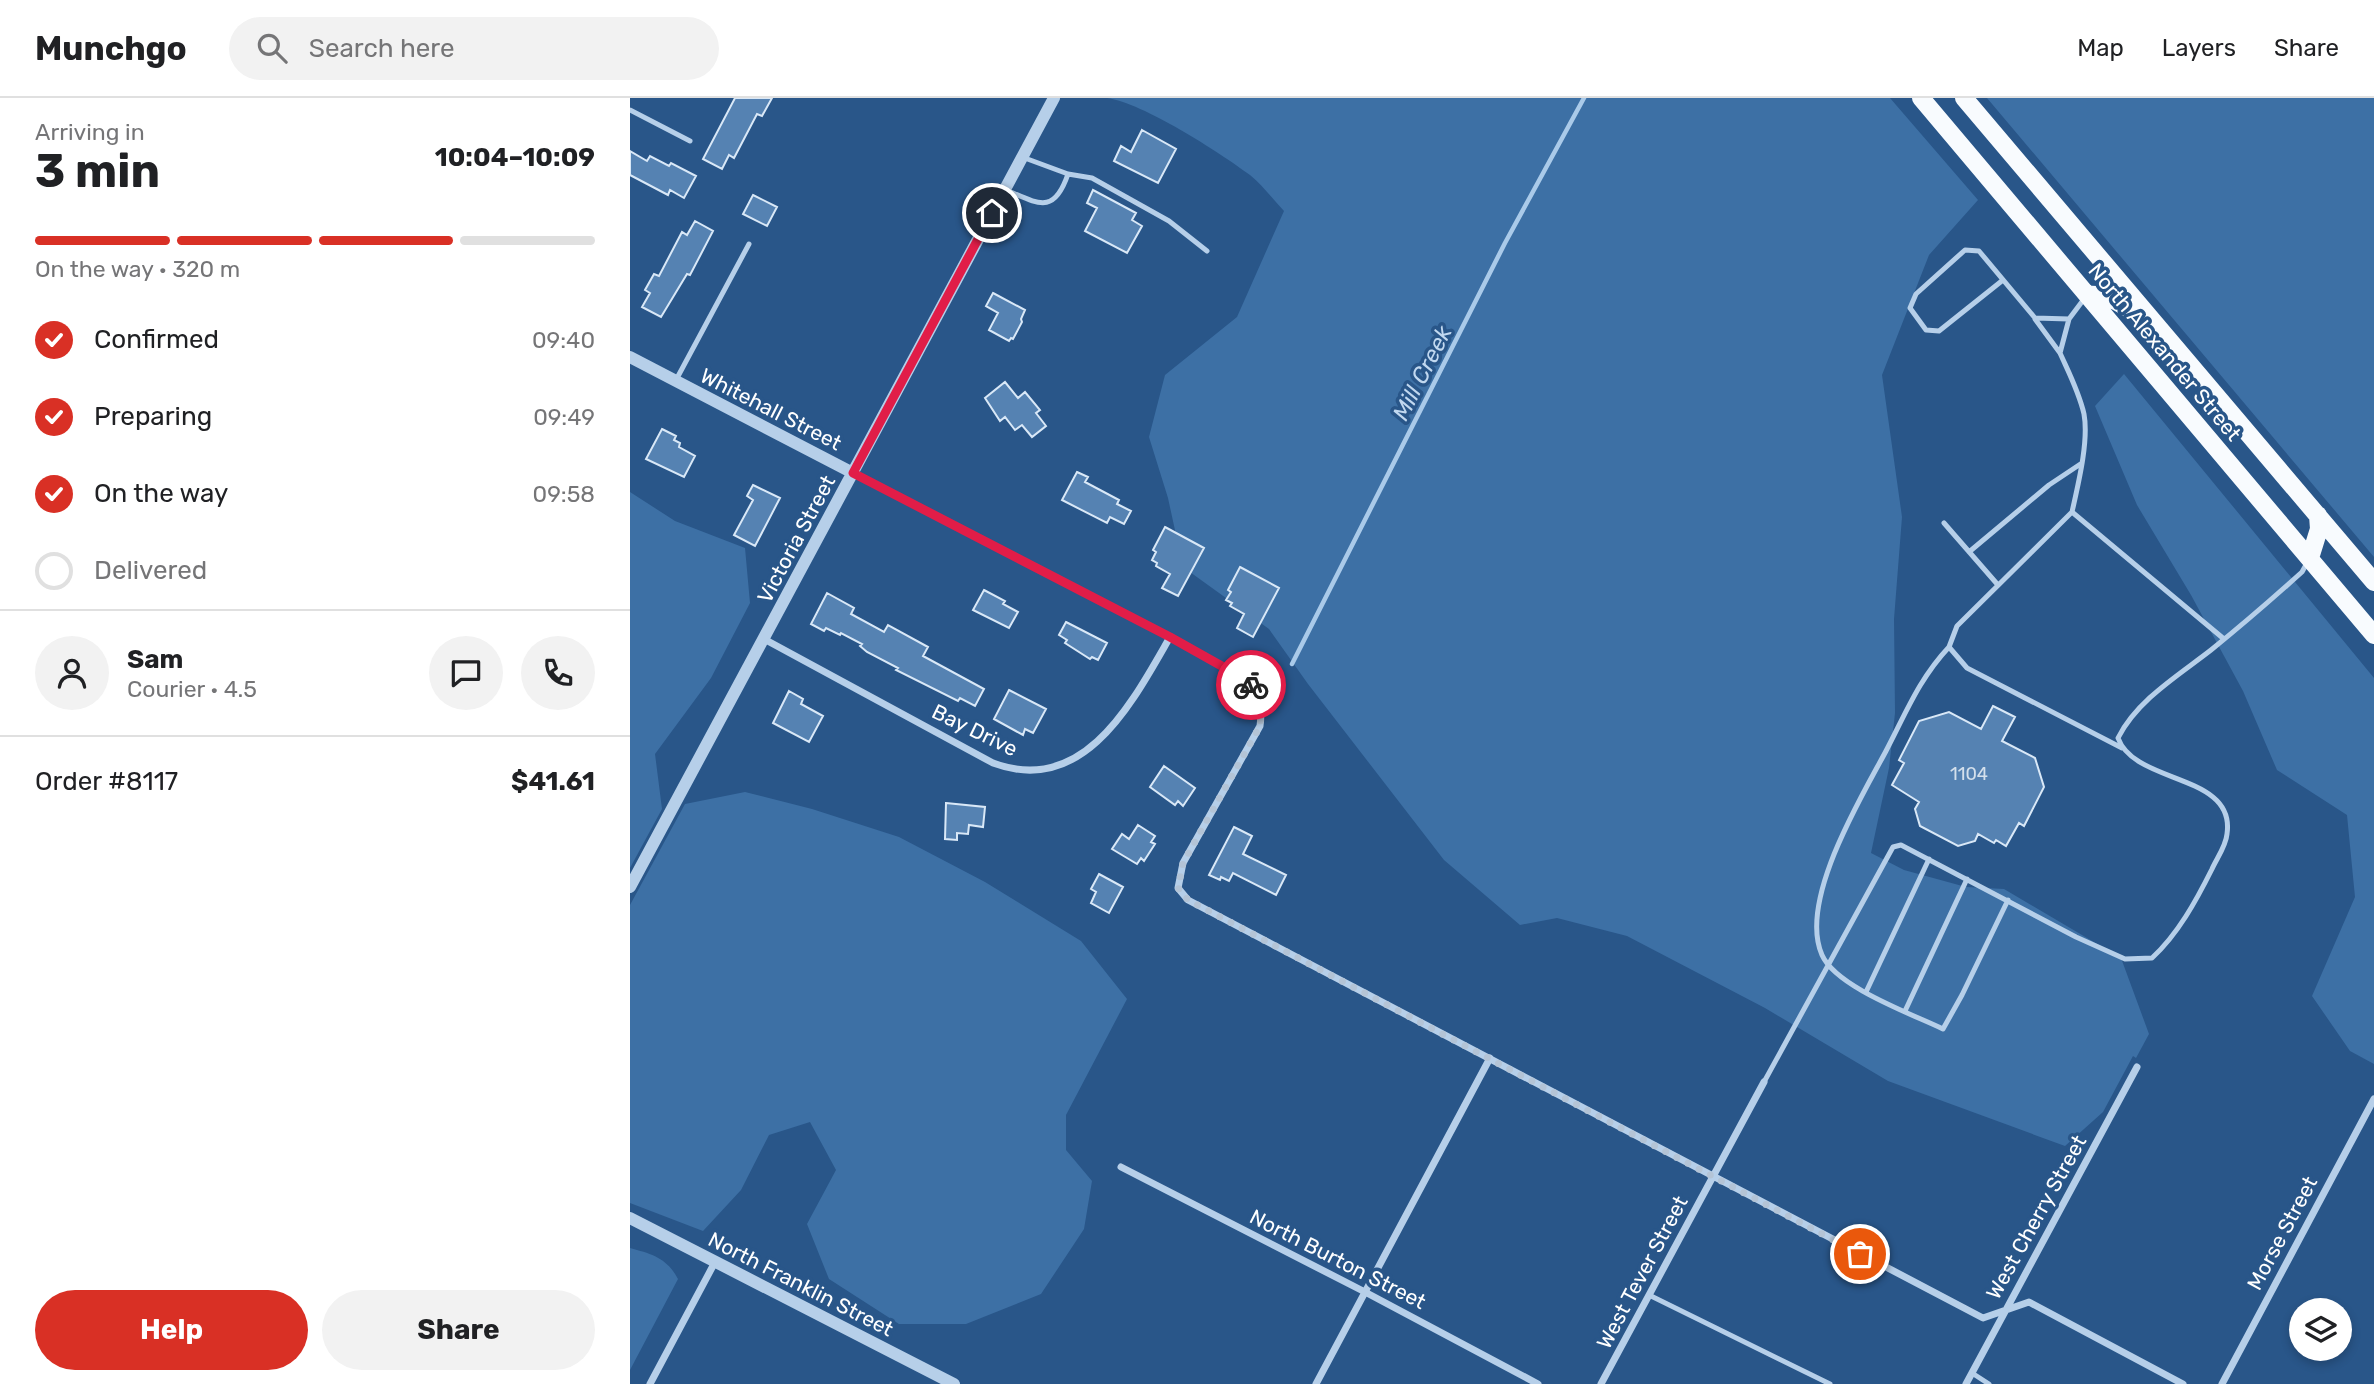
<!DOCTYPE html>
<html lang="en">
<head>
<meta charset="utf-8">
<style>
	:root { --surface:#fff; --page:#f2f2f2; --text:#202124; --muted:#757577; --line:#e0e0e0; --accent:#d93025 }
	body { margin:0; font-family:Rubik,sans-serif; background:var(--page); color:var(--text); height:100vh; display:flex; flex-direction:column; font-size:26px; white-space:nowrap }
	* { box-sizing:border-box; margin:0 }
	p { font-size:23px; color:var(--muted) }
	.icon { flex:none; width:38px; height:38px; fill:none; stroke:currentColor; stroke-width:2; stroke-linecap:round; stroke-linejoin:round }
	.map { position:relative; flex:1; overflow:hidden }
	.drawer { display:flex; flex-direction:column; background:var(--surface); width:630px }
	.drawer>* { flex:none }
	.controls { position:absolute; left:1659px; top:1200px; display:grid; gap:14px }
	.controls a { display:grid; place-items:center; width:63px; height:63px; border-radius:50%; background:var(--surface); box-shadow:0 4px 10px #0003; font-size:35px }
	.pin { position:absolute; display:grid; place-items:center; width:60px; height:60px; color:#fff; margin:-30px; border:4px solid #fff; border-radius:50%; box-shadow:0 2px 7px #0007 }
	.courier { position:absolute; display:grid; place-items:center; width:70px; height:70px; margin:-35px; border:5px solid #e11d48; border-radius:50%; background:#fff; color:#222; box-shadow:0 2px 9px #0007 }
	.summary em { font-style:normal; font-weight:700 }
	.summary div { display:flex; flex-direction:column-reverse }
	.summary { display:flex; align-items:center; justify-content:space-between; height:119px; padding:0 35px }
	h1 { font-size:46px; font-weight:700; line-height:52px }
	.bar { display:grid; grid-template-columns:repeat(4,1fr); gap:10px 7px; align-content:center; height:84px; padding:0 35px }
	.bar i { height:9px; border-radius:5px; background:var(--line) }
	.bar .active { background:var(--accent) }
	.bar p { grid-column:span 4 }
	.line { display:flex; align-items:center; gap:18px; padding:0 35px; border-top:2px solid var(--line) }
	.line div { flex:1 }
	.round { display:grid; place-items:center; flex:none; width:74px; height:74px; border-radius:37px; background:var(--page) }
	ol { padding:0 35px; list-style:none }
	li { display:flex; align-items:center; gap:21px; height:77px }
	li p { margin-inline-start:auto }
	li .icon { padding:7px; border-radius:50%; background:var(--accent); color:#fff; stroke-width:4 }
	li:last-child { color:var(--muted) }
	li i { width:38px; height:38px; border:4px solid var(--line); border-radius:50% }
	.button { display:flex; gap:14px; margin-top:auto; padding:14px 35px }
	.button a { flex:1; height:80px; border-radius:42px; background:var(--accent); color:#fff; font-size:28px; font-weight:700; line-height:80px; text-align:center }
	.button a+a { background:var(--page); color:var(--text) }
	header { display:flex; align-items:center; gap:42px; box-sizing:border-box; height:98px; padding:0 35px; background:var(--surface); border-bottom:2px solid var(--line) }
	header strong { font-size:33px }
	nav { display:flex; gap:38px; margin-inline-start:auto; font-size:24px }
	.search { width:490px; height:63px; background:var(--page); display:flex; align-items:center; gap:18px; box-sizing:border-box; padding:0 24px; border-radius:38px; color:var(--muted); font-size:26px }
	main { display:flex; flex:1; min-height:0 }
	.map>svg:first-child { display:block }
	.green { fill:#3d70a5 }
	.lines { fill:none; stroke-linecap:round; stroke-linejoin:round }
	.stream { stroke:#aacae9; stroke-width:4.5 }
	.building { fill:#5582b2; stroke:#d9e8f7; stroke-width:2 }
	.service { stroke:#b6cfe9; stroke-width:5 }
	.minor { stroke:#b6cfe9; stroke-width:7 }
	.tertiary { stroke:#b6cfe9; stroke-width:12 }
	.primary { stroke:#f8fbfe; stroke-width:18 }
	.done { stroke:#b4c4d6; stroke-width:7; stroke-dasharray:0 12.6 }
	.route { stroke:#e11d48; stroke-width:9 }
	.labels { text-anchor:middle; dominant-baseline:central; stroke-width:7; stroke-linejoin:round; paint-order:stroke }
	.number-label { font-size:18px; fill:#d4e0ec }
	.street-label { font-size:21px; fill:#fff; stroke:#295689 }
	.water-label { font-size:23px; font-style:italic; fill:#c1d8f0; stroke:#295689 }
</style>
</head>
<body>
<header>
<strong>Munchgo</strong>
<div class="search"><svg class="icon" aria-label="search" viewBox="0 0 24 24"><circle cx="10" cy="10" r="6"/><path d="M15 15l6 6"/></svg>Search here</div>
<nav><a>Map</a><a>Layers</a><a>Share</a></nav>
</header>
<main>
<section class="drawer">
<div class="summary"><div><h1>3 min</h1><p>Arriving in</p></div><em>10:04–10:09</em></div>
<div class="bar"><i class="active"></i><i class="active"></i><i class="active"></i><i></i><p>On the way · 320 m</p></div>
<ol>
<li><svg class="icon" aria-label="check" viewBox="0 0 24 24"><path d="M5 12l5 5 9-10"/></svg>Confirmed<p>09:40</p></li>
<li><svg class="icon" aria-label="check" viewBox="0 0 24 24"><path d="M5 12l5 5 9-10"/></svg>Preparing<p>09:49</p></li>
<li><svg class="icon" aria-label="check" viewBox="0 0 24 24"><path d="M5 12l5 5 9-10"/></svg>On the way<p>09:58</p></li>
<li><i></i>Delivered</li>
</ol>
<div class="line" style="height:126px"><a class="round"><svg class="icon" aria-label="person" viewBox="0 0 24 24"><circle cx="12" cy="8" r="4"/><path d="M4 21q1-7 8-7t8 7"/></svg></a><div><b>Sam</b><p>Courier · 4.5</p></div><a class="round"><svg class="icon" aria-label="chat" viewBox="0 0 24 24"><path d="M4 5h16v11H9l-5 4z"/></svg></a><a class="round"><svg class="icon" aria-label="phone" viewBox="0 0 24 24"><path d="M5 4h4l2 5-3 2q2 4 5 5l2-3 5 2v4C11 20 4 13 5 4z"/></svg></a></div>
<div class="line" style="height:91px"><div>Order #8117</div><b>$41.61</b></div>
<div class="button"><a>Help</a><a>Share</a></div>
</section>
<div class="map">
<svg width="1744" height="1286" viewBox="0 0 1744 1286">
	<rect width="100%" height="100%" fill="#295689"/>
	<path class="green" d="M 477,0 L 1260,0 L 1348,102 L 1299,157 L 1252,277 L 1272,419 L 1264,521 L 1265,615 L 1259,670 L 1241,755 L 1274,772 L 1336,789 L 1374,791 L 1491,860 L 1519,936 L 1506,960 L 1503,958 L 1473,1014 L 1435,1048 L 1258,983 L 1135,910 L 997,838 L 927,820 L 890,827 L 814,762 L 678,586 L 639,531 L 553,469 L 538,400 L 519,339 L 535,277 L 607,219 L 654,113 C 643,101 632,87 620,77 C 589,54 513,5 477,0 Z
		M 1357,0 L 1744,0 L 1744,459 Z
		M 1494,276 L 1744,580 L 1744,966 L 1720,953 L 1682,898 L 1725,799 L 1717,717 L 1647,672 L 1613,593 L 1561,497 L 1507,407 L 1465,308 Z
		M 0,394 L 45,423 L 115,450 L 120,505 L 81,580 L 25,656 L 32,711 L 0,770 Z
		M 115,694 L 182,711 L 269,739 L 355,784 L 451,843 L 497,901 L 436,1017 L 436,1052 L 462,1083 L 454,1131 L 411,1196 L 336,1226 L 269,1226 L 199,1181 L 177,1126 L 206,1072 L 180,1024 L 139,1037 L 111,1092 L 73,1133 L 0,1105 L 0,807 L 55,706 Z
		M 0,1150 C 22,1156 37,1160 48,1181 L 0,1272 Z"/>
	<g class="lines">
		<path class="stream" d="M 662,566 L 875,145 L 954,0"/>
	</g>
	<path class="building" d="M 105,0 L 142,0 L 132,18 L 127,16 L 104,60 L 99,57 L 92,71 L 73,61 Z
		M 512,32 L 546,51 L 528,85 L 484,63 L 491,48 L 501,54 Z
		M 0,53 L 17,63 L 20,58 L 39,68 L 41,65 L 66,78 L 54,100 L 40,92 L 38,97 L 0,77 Z
		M 463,92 L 506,115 L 502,122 L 512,128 L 497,155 L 455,133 L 467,110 L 457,105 Z
		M 123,97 L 147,109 L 137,128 L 113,116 Z
		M 65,123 L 83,133 L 60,177 L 57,176 L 31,219 L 12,209 L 20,195 L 15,192 L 24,176 L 29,178 L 52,134 L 57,137 Z
		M 363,195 L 395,212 L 391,221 L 392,224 L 383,241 L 381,240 L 379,243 L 359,232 L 368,215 L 356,208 Z
		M 375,284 L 388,300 L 395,294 L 410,312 L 406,315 L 416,328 L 402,339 L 392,327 L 385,332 L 375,319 L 370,323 L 355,300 Z
		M 32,331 L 46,338 L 44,342 L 50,345 L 49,349 L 65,358 L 54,379 L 16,361 Z
		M 447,374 L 458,379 L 455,384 L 489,402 L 487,406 L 501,413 L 494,426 L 480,419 L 477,425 L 432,402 Z
		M 123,387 L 150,400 L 125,448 L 104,437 L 123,402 L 117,398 Z
		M 535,429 L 574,450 L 548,498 L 532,490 L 540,476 L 526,468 L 527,465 L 522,462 L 526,454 L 523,452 Z
		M 610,469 L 649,490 L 623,539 L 607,530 L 614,516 L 600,508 L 602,505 L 596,502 L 601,494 L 598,492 Z
		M 354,492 L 375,503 L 373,506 L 388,514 L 379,530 L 343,512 Z
		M 197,495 L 224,510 L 221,516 L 254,534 L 258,527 L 298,549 L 293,558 L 354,591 L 345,608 L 330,600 L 328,603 L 266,572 L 268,570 L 237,554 L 230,548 L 232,546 L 211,535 L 210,537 L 196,530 L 194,533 L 181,526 Z
		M 436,524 L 477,545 L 468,562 L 462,559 L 460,561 L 435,545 L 437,542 L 429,537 Z
		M 379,592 L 416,611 L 403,635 L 395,631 L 393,637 L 364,621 Z
		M 159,593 L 173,601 L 171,606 L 193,618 L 179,644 L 143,625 Z
		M 1363,608 L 1385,619 L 1372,643 L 1405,660 L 1414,689 L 1394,728 L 1389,725 L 1376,748 L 1366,742 L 1364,745 L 1348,736 L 1345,743 L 1328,748 L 1290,728 L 1285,711 L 1289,704 L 1262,687 L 1274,665 L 1269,662 L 1289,623 L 1319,614 L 1351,631 Z
		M 534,668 L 565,690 L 553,708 L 548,703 L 545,707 L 520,689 Z
		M 316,705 L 355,709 L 353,729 L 339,727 L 338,736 L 327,735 L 327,742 L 315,741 Z
		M 508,727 L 525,738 L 521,744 L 525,746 L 514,763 L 511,760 L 507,766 L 482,751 L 492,736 L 499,741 Z
		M 604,729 L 622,738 L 613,756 L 656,777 L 646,797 L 603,775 L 599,783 L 591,779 L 590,782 L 579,777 Z
		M 469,776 L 493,789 L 479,815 L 461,805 L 466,794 L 461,791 Z"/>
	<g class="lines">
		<path class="service" d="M 0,12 L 60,43
			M 392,59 L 438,76 L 462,80 L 539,123 L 577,153
			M 376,92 C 409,106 424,117 438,76
			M 1373,182 L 1309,233 L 1296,232 L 1280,210 L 1286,196 L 1335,152 L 1349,153 L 1405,220 L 1439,221
			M 1454,201 L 1439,221 L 1430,255 C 1439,275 1449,294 1454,316 C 1459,343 1448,387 1442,414 L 1594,541
			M 1405,221 L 1430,255
			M 46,282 L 119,146
			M 1442,414 L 1327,528 L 1319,549 L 1337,570 L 1492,650
			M 1314,425 L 1368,487
			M 1339,454 L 1419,387 L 1452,365
			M 1319,549 C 1289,581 1276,615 1256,653 C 1231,700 1168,803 1192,857 C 1206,889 1282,916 1313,931 L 1332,897 L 1378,802
			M 1236,894 L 1299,761
			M 1275,913 L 1337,781
			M 1134,984 L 1263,749 L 1271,747 L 1446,839 L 1495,861 L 1522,860 C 1548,836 1566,803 1582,771 C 1587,760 1596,748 1597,736 C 1606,675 1505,687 1488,640 C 1507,602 1549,577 1581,552 C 1612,527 1642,501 1672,474 L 1677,465
			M 1019,1197 L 1200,1286
			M 1342,1275 L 1359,1286"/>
		<path class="minor" d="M 223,375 L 540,539 L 613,580 C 628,594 633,607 630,628 L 553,765 L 548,790 L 558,802 L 1353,1220 L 1399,1204 L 1553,1286
			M 134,541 L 363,665 C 454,699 502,605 540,539
			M 491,1069 L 735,1194 L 908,1286
			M 20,1286 L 85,1164
			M 686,1286 L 860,960
			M 971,1286 L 1134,984
			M 1336,1286 L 1507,969
			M 1592,1286 L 1744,1001"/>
		<path class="tertiary" d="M 0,259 L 223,375
			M 0,789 L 424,0
			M 0,1120 L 324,1286"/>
		<path class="primary" d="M 1291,0 L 1744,537
			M 1334,0 L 1744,484
			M 1457,197 C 1479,195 1494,208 1512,220
			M 1680,460 L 1689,431 L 1688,417"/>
	</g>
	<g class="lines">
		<path class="done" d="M 621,587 C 630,600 632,612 630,628 L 553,765 L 548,790 L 558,802 L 581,814 L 1230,1156"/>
		<path class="route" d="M 362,115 L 223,375 L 540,539 L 613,580 L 621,587"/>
	</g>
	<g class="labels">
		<g class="number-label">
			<text x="1339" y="676">1104</text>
		</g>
		<g class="street-label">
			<text transform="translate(1535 254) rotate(50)">North Alexander Street</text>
			<text transform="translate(141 311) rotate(27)">Whitehall Street</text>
			<text transform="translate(166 441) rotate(-62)">Victoria Street</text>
			<text transform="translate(345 632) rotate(26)">Bay Drive</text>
			<text transform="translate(1406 1119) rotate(-61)">West Cherry Street</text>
			<text transform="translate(1652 1135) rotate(-62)">Morse Street</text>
			<text transform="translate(708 1161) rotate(27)">North Burton Street</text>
			<text transform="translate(1012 1174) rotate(-62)">West Tever Street</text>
			<text transform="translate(171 1186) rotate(27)">North Franklin Street</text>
		</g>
		<g class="water-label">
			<text transform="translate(792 275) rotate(-63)">Mill Creek</text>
		</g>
	</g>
</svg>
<div class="controls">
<a><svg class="icon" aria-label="layers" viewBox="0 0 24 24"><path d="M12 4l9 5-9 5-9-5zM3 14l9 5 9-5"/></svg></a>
</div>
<div class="pin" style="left:1230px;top:1156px;background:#ea580c"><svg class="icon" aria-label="bag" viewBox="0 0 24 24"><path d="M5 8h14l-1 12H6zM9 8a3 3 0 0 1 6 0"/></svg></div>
<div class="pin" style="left:362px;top:115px;background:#1f2937"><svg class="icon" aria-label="home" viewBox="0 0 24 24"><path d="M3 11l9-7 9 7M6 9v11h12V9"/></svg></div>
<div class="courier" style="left:621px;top:587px"><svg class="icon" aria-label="bike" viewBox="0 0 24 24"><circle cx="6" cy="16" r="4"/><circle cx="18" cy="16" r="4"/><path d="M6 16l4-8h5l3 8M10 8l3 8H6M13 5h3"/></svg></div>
</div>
</main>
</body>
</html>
